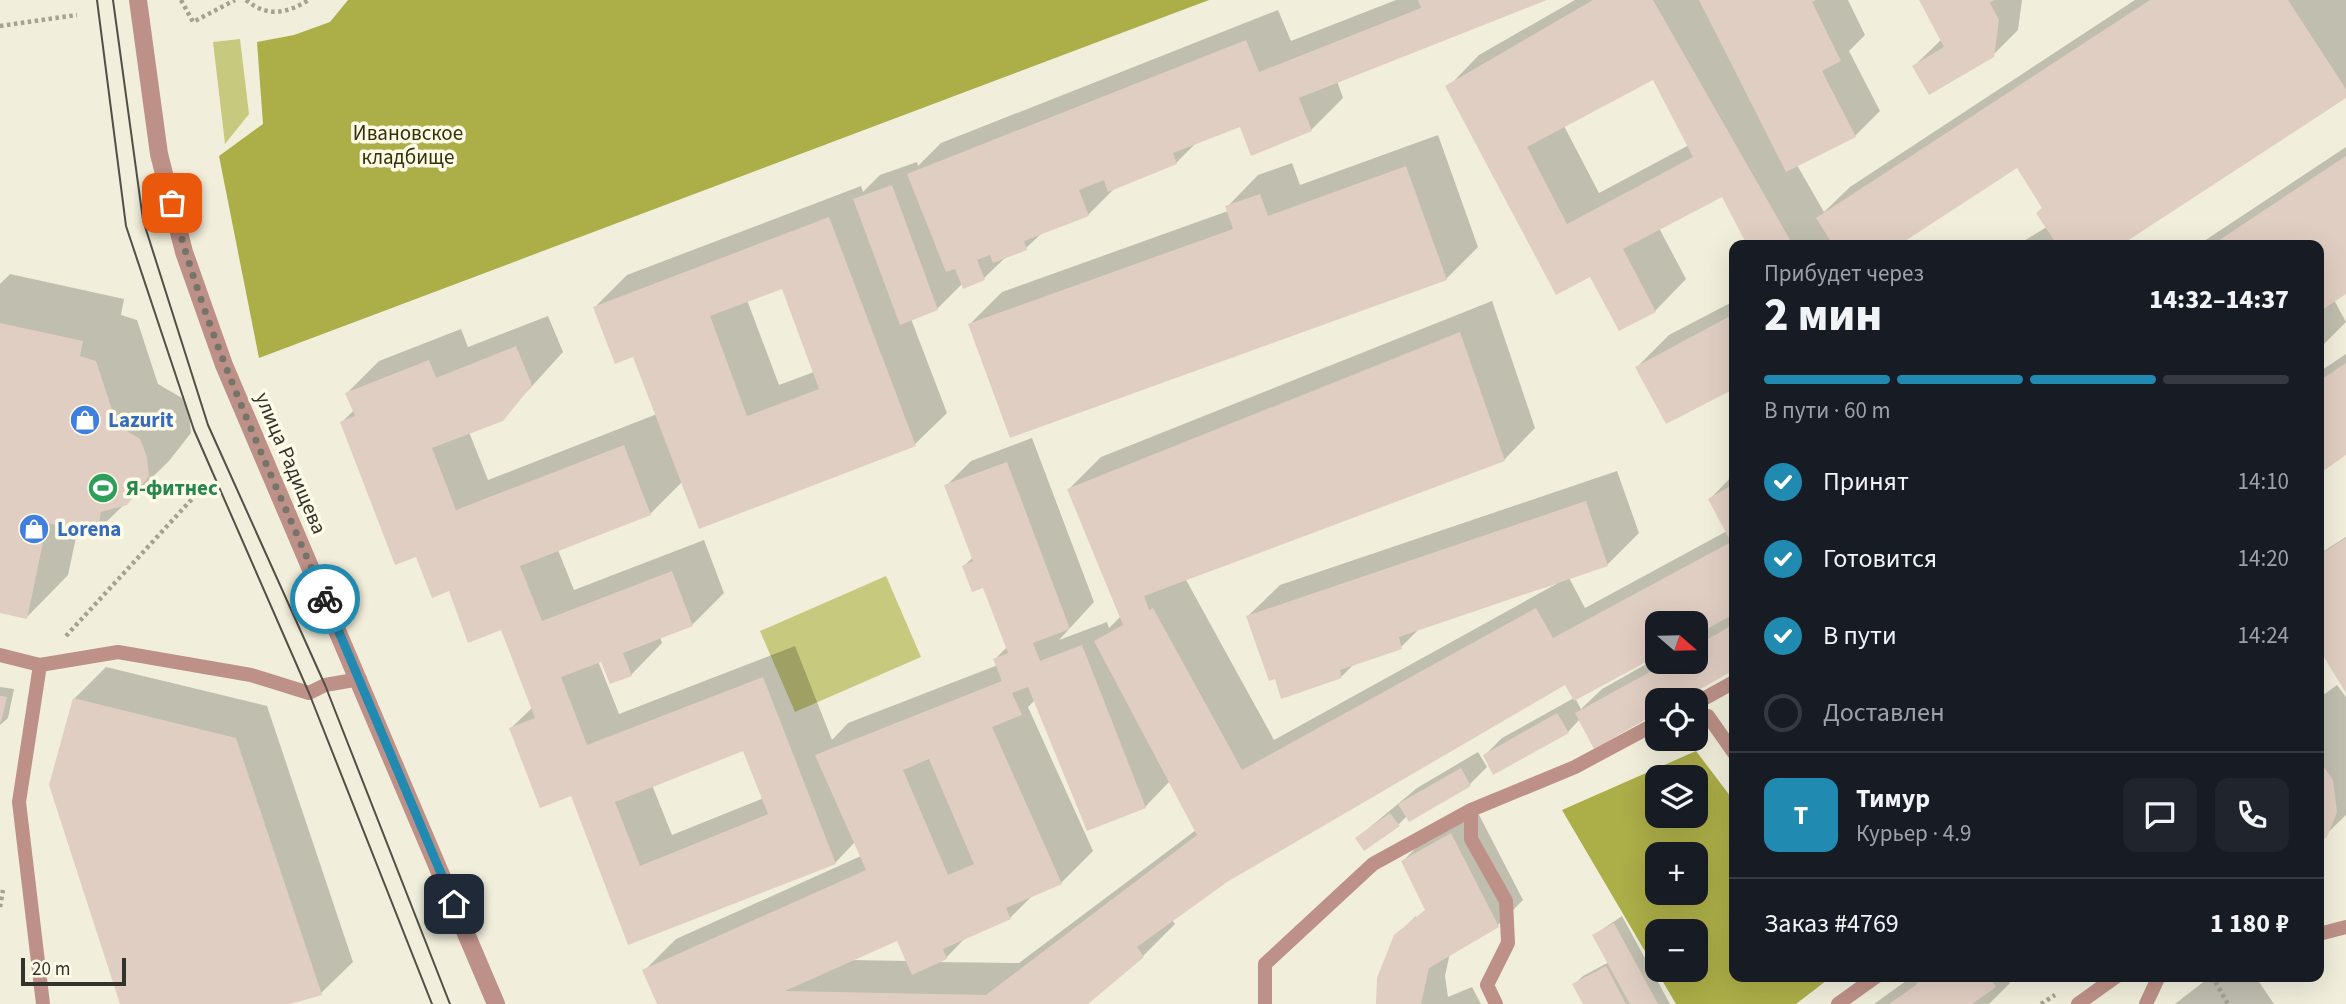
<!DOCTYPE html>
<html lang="ru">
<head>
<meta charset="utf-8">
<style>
	:root { --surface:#171b24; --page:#20242c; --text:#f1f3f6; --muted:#9ea1a6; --line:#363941; --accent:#218ab1 }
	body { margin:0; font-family:"Source Sans 3",sans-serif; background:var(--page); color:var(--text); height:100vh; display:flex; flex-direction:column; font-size:26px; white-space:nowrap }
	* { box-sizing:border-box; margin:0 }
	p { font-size:23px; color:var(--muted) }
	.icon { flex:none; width:38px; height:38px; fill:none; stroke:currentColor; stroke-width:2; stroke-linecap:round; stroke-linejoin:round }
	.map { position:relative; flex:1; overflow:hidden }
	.panel { position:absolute; left:1729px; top:240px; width:595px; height:742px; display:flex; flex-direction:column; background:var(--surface); border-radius:14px; box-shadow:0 7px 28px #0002 }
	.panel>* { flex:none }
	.needle { width:46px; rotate:110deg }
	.buttons { position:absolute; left:1645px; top:611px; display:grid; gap:14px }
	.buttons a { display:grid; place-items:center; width:63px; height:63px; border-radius:14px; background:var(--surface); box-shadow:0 7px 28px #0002; font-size:35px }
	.scale { position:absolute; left:21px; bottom:18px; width:105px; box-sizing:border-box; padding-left:7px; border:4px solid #33322b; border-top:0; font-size:19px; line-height:24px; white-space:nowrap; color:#33322b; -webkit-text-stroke:5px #fefbe8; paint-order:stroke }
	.pin { position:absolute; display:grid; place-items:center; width:60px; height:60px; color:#fff; margin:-30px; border-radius:14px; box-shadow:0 4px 10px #0006 }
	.courier { position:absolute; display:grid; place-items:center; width:70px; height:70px; margin:-35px; border:5px solid #218ab1; border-radius:50%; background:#fff; color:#222; box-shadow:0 2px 9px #0007 }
	.headline em { font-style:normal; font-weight:800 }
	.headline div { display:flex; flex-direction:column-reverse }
	.headline { display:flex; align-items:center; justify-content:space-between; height:119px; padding:0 35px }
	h1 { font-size:46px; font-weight:800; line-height:52px }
	.bar { display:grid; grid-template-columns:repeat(4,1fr); gap:10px 7px; align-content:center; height:84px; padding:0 35px }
	.bar i { height:9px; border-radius:5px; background:var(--line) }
	.bar .selected { background:var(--accent) }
	.bar p { grid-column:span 4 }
	.line { display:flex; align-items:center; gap:18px; padding:0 35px; border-top:2px solid var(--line) }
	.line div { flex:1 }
	.round { display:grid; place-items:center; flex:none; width:74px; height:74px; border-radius:14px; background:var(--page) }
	ol { padding:0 35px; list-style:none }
	li { display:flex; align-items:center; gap:21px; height:77px }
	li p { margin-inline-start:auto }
	li .icon { padding:7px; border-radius:50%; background:var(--accent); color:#fff; stroke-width:4 }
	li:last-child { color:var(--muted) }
	li i { width:38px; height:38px; border:4px solid var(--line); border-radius:50% }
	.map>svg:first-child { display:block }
	.green { fill:#c7ca7e }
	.forest { fill:#acae48; fill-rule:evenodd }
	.shadow { fill:#0003; fill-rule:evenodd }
	.building { fill:#e1cec3; fill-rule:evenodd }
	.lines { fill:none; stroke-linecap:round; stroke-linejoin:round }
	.path { stroke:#a5a294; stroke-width:4.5; stroke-dasharray:3.5 3.5; stroke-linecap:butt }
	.service { stroke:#bd9187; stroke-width:14 }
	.minor { stroke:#bd9187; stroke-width:18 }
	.tram { stroke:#515047; stroke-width:2 }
	.done { stroke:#767469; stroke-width:7; stroke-dasharray:0 12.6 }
	.route { stroke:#218ab1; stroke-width:9 }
	.labels { text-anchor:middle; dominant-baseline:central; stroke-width:7; stroke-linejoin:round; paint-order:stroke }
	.park-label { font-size:21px; fill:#323206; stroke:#fefbe8 }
	.shop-label { font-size:21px; font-weight:bold; fill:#366cbe; stroke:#fefbe8; text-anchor:start }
	.street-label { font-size:21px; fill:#33322b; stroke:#fefbe8 }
	.leisure-label { font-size:21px; font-weight:bold; fill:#27864d; stroke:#fefbe8; text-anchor:start }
</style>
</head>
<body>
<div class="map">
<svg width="2346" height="1004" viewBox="0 0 2346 1004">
	<rect width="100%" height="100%" fill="#f1eedb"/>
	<path class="green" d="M 240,39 L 249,114 L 225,144 L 213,42 Z
		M 886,576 L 921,657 L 795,712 L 760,631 Z"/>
	<path class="forest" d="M 348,0 L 1209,0 L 259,358 L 219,156 L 263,124 L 257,42 L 294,35 L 330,22 Z
		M 1696,751 L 1734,801 L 1734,976 L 1831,977 L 1796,1004 L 1676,1004 L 1562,810 ZM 1657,777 L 1696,777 L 1696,816 L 1657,816 ZM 1657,854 L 1696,854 L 1696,892 L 1657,892 ZM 1657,931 L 1696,931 L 1696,970 L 1657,970 Z"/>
	<path class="shadow" d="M 1396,0 L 1543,0 L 1337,81 L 1343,98 L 1311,130 L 1241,125 L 1197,142 L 1176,163 L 1116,187 L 1088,215 L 1042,233 L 1026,248 L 1007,256 L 984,278 L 963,283 L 937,309 L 911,319 L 947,413 L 915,444 L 682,482 L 650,514 L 558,550 L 574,590 L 704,540 L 724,593 L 692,625 L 660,637 L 662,643 L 631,675 L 602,659 L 598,661 L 619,714 L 795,646 L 832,740 L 848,723 L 998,665 L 995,659 L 1007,647 L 984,586 L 964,566 L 973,557 L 946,486 L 971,461 L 1032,438 L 1094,602 L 1059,640 L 1107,622 L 1109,628 L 1121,616 L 1069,489 L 1101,457 L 1492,301 L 1535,428 L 1504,460 L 1185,578 L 1274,740 L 1558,583 L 1421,627 L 1401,647 L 1355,663 L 1341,677 L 1276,677 L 1248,616 L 1280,585 L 1617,471 L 1639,533 L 1607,565 L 1569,578 L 1585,608 L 1727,531 L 1710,499 L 1734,474 L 1734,668 L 1677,700 L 1657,700 L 1657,711 L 1595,746 L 1580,719 L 1568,732 L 1485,755 L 1502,738 L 1574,698 L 1566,683 L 1226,880 L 1172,920 L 1175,924 L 1143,956 L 1085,1004 L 659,1004 L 644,971 L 676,939 L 861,856 L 855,842 L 835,863 L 629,942 L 572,794 L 511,728 L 533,707 L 502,628 L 450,589 L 417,555 L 342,422 L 354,410 L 347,393 L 379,361 L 461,329 L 468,347 L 548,316 L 563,352 L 502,419 L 469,432 L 488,480 L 657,414 L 634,355 L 595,307 L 627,275 L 861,186 L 863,192 L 880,175 L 917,162 L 918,166 L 941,143 L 1278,10 L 1291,41 ZM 783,287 L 814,372 L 779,385 L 747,300 ZM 1657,623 L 1696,623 L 1696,662 L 1657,662 L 1657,658 L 1602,689 L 1581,709 L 1575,698 L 1657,654 ZM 1035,700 L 1145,807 L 1170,781 L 1196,830 L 1019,963 L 936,962 L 946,958 L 966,937 L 1010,918 L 1033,895 L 1061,883 L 1093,851 L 1028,707 ZM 744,749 L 764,798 L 672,835 L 652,785 ZM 898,938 L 908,961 L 849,960 Z
		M 1575,0 L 1848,0 L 1865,35 L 1849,51 L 1880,111 L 1855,136 L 1797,165 L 1824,212 L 1850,187 L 2135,0 L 2346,0 L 2346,96 L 2118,245 L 2017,245 L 2047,227 L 2044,207 L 2017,166 L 1896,245 L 1749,245 L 1723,194 L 1659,228 L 1686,279 L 1655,311 L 1591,275 L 1448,87 L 1479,55 ZM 1654,78 L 1689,145 L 1599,193 L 1564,126 Z
		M 1921,0 L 2022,0 L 2018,30 L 1992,56 L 1914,66 L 1942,39 Z
		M 1438,135 L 1478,247 L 1446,279 L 970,324 L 1002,292 L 1228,211 L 1227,207 L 1258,175 L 1292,163 L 1300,185 Z
		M 2346,147 L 2346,292 L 2334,300 L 2346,322 L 2319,349 L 2319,245 L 2198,245 Z
		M 10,274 L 124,299 L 121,315 L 137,320 L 158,384 L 182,398 L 189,414 L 191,433 L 169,461 L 96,532 L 78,528 L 68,575 L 27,617 L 0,611 L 0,284 Z
		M 1734,301 L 1734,387 L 1666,422 L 1637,367 L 1669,335 Z
		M 2346,354 L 2346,453 L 2319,472 L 2319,372 Z
		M 2346,537 L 2346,690 L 2319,646 L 2319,554 Z
		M 106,667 L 267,706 L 353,962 L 321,993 L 283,1004 L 121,1004 L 74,699 Z
		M 2337,685 L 2346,697 L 2346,815 L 2319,841 L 2319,698 Z
		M 0,687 L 14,689 L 8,718 L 0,725 Z
		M 1478,752 L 1487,767 L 1470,784 L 1407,816 L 1399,824 L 1357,838 L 1417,788 Z
		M 1476,809 L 1523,900 L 1498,925 L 1450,953 L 1445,976 L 1448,997 L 1472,987 L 1481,1004 L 1379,1004 L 1396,936 L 1416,916 L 1416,920 L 1433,905 L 1403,861 L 1428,836 Z
		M 1622,916 L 1670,1004 L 1585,1004 L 1575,984 L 1583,976 L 1609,962 L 1594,935 Z
		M 1913,976 L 2006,976 L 2010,983 L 1989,1004 L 1874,1004 Z
		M 2211,976 L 2255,976 L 2274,1004 L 2175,1004 Z"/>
	<path class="building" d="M 1418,0 L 1547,0 L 1299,98 L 1312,131 L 1251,156 L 1240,127 L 1173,153 L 1177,164 L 1108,192 L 1104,180 L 1079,190 L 1089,216 L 1024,241 L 1027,250 L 993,263 L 990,255 L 977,260 L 985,280 L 963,289 L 955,269 L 946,272 L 907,174 L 1246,40 L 1259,72 L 1421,8 Z
		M 1593,0 L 1653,0 L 1793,245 L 1747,245 L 1722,197 L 1623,249 L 1656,312 L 1619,331 L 1590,277 L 1556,295 L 1445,86 ZM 1653,80 L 1693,157 L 1567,224 L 1527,147 Z
		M 1699,0 L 1816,0 L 1812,2 L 1841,61 L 1822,71 L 1856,137 L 1786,172 Z
		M 1919,0 L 1994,0 L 1990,3 L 1999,20 L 1994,57 L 1929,95 L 1912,66 L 1944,47 Z
		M 2150,0 L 2288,0 L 2346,89 L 2346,98 L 2121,245 L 2057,245 L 2036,213 L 2042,208 L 2017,168 L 1899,245 L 1833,245 L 1816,218 Z
		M 2346,156 L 2346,294 L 2319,312 L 2319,245 L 2212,245 Z
		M 1406,166 L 1447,280 L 1010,438 L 968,324 L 1233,229 L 1225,206 L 1260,194 L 1268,216 Z
		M 892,185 L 938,310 L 900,325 L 853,199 Z
		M 829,217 L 916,446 L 699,529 L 633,357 L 615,364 L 593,307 ZM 782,289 L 819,389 L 747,416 L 710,316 Z
		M 1734,314 L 1734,389 L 1666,424 L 1635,367 Z
		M 0,323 L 83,341 L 80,356 L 96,361 L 117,425 L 140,439 L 147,457 L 149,476 L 127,505 L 101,512 L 97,534 L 47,523 L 27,619 L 0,613 Z
		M 1460,332 L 1505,461 L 1144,596 L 1149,610 L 1153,608 L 1242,770 L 1536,608 L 1553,638 L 1731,542 L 1708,499 L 1734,484 L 1734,614 L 1696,635 L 1696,623 L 1657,623 L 1657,656 L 1574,701 L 1565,685 L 1227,882 L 1137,947 L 1144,957 L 1088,1004 L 657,1004 L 642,970 L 866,870 L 815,755 L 1002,681 L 993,659 L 1008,653 L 983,588 L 972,592 L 962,566 L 973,561 L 944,485 L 1007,462 L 1070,629 L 1033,643 L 1040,661 L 1082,645 L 1146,808 L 1087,831 L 1028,687 L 1012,693 L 1022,715 L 992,727 L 1062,884 L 1006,908 L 1011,919 L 943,949 L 947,959 L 912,975 L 897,941 L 785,991 L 986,995 L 1197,835 L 1094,641 L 1123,625 L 1067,489 ZM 929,759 L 974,864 L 948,875 L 903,770 Z
		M 516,346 L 532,385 L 503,421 L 432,448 L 456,510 L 624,445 L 651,515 L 520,566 L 542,621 L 672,571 L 693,626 L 623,653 L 632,676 L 610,684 L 601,662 L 561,677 L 587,745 L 763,677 L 836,864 L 628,945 L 571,796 L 540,808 L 509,728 L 535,718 L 501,630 L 468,643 L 449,591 L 432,598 L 416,557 L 395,565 L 340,422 L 355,416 L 345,393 L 429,360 L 436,378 ZM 743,751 L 768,814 L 640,866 L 615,802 Z
		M 2346,363 L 2346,455 L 2319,474 L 2319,381 Z
		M 1586,501 L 1608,566 L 1399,637 L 1402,649 L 1340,670 L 1342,678 L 1281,699 L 1275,679 L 1269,681 L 1246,616 Z
		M 2346,538 L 2346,693 L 2319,649 L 2319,555 Z
		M 1734,624 L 1734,670 L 1681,700 L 1657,700 L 1657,713 L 1594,749 L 1575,713 L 1668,662 L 1696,662 L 1696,646 Z
		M 0,696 L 7,697 L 1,722 L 0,722 Z
		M 73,698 L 236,738 L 322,995 L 290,1004 L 120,1004 L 49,785 Z
		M 1557,713 L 1569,733 L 1493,775 L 1483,755 Z
		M 2319,760 L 2333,780 L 2337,812 L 2327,837 L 2319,843 Z
		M 1461,768 L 1471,786 L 1409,822 L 1398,804 Z
		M 1390,813 L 1400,826 L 1364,851 L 1355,838 Z
		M 1451,833 L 1499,927 L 1429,968 L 1421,1004 L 1376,1004 L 1377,978 L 1394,935 L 1425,910 L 1401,861 Z
		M 1614,923 L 1658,1004 L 1630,1004 L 1592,935 Z
		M 1606,966 L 1626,1004 L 1583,1004 L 1572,984 Z
		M 1922,976 L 1989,976 L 1996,987 L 1972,1004 L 1889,1004 L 1916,985 Z"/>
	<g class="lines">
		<path class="path" d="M 181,0 L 193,22 L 235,0
			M 246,0 C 268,18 287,13 309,0
			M 0,26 L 77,15
			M 66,636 L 203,487
			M 0,907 L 3,890
			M 2212,976 L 2228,1004
			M 2041,1004 L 2055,995"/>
		<path class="service" d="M 0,655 L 40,665 L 118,652 L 251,675 L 309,693 L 325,685 L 360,679
			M 40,665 L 19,802 L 43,1004
			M 1696,703 L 1734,682
			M 1708,716 L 1734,753
			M 1471,810 L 1471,839 L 1506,901 L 1508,943 L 1487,985 L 1496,1004
			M 2319,934 L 2346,927
			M 1265,1004 L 1265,964 L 1373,864 L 1471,810 L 1575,767 L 1657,723
			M 1838,1004 L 1877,976
			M 2078,1004 L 2117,976
			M 2146,1004 L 2159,976"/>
		<path class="minor" d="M 138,0 L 159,154 L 184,252 L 224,365 L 496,1004"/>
		<path class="tram" d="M 97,0 L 126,226 L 194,430 L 309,693 L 432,1004
			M 113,0 L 143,220 L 208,425 L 325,685 L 450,1004"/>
	</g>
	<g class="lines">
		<path class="done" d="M 172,203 C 207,340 269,469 325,599"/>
		<path class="route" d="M 325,599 L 454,904"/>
	</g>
	<defs>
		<g id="shop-disc" transform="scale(1.575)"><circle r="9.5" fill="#3f7fe0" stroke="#fefbe8"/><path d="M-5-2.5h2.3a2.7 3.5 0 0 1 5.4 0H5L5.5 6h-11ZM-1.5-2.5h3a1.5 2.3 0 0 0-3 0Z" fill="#fff"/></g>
		<g id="stadium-disc" transform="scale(1.575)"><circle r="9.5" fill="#2e9e5b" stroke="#fefbe8"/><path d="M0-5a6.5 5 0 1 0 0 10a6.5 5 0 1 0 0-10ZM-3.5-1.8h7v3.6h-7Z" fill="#fff"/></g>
	</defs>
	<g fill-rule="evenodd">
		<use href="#shop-disc" x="85" y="420"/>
		<use href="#stadium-disc" x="103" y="488"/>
		<use href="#shop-disc" x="34" y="529"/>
	</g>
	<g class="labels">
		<g class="park-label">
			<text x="408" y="133">Ивановское<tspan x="408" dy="24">кладбище</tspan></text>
		</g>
		<g class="shop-label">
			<text x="108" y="420">Lazurit</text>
			<text x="57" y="529">Lorena</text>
		</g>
		<g class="street-label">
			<text transform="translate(291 463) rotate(67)">улица Радищева</text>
		</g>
		<g class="leisure-label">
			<text x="126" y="488">Я-фитнес</text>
		</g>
	</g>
</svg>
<div class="buttons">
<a><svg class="needle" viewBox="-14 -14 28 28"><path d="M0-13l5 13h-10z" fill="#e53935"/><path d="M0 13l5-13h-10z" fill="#9ea1a6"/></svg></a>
<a><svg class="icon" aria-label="locate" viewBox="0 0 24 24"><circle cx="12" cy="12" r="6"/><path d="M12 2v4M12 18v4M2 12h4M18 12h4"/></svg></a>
<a><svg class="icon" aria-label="layers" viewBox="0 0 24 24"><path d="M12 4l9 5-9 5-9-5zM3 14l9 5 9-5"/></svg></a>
<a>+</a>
<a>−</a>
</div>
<div class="scale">20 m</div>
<div class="pin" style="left:172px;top:203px;background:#ea580c"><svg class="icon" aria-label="bag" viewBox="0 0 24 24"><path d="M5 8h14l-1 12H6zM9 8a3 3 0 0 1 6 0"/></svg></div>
<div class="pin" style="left:454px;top:904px;background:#1f2937"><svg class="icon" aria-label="home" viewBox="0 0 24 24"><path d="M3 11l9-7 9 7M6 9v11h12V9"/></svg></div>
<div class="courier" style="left:325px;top:599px"><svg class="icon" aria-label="bike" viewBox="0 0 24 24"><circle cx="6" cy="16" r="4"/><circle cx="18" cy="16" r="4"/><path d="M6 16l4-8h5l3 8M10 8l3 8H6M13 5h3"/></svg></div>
<section class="panel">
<div class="headline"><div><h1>2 мин</h1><p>Прибудет через</p></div><em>14:32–14:37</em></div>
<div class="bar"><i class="selected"></i><i class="selected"></i><i class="selected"></i><i></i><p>В пути · 60 m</p></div>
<ol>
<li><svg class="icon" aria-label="check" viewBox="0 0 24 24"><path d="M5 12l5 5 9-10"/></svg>Принят<p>14:10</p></li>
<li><svg class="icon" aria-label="check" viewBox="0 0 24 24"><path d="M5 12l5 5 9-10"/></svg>Готовится<p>14:20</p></li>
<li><svg class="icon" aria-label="check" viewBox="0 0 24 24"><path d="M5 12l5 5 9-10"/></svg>В пути<p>14:24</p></li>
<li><i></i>Доставлен</li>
</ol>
<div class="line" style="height:126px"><b class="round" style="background:var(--accent);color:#fff">Т</b><div><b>Тимур</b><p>Курьер · 4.9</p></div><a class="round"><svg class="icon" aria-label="chat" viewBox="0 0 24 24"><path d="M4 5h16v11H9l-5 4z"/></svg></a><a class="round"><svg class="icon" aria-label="phone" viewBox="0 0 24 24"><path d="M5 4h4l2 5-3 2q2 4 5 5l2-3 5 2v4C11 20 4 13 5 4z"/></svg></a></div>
<div class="line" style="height:91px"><div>Заказ #4769</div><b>1 180 ₽</b></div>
</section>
</div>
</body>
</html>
